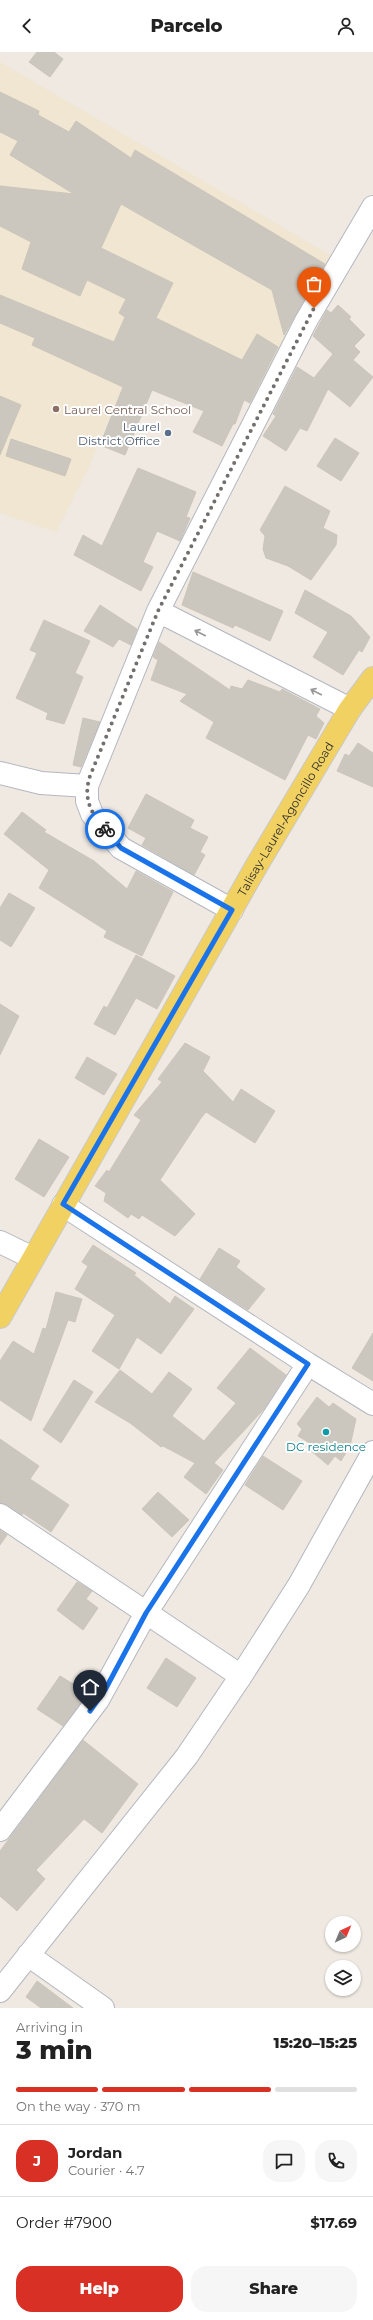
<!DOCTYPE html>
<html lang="en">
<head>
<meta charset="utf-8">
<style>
	:root { --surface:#fff; --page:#f6f6f6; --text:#222; --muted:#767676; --line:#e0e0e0; --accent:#d93025 }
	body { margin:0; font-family:Montserrat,sans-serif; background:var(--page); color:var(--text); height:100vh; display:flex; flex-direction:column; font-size:15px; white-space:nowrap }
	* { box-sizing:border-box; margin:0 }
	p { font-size:13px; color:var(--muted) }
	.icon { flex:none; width:22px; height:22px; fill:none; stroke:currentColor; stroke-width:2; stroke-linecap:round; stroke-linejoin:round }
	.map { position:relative; height:1956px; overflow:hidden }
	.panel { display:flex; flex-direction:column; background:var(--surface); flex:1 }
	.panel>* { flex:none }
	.needle { width:26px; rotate:44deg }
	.controls { position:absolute; left:325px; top:1864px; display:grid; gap:8px }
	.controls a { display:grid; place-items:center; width:36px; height:36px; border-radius:50%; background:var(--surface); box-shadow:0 1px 3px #0004; font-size:20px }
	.pin { position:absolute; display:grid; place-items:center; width:34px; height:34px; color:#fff; margin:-41px -17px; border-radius:50% 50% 50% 0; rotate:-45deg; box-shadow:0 0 4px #0007 }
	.pin .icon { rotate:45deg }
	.courier { position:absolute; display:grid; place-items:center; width:40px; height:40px; margin:-20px; border:3px solid #1a73e8; border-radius:50%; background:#fff; color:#222; box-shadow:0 1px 5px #0007 }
	.head em { font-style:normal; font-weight:800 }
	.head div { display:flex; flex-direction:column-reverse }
	.head { display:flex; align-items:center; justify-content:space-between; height:68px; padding:0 16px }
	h1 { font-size:26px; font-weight:800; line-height:30px }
	.bar { display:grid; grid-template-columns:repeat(4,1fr); gap:6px 4px; align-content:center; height:48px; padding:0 16px }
	.bar i { height:5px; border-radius:3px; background:var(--line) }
	.bar .current { background:var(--accent) }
	.bar p { grid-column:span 4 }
	.line { display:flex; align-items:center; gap:10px; padding:0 16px; border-top:1px solid var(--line) }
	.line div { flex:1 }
	.round { display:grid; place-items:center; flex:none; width:42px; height:42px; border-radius:16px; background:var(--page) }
	.cta { display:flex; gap:8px; margin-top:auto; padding:8px 16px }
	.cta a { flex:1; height:46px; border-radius:16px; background:var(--accent); color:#fff; font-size:16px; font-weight:800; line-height:46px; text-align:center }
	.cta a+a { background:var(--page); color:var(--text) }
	header { display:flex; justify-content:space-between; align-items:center; height:52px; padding:0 16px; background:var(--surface); font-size:18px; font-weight:800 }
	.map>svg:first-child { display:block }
	.education { fill:#f0e6d1 }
	.building { fill:#cbc7bf; stroke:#cbc5ba }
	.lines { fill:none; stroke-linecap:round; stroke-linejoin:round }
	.minor-casing { stroke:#b4b7c1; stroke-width:24 }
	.major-casing { stroke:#c9c9c9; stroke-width:24 }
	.minor { stroke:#fff; stroke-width:22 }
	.major { stroke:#f2d163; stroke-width:22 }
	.oneway { stroke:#969696 }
	.done { stroke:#726f6d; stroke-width:4; stroke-dasharray:0 7.2 }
	.route { stroke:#1a73e8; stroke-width:5 }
	.education-dot { fill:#8d6e63; stroke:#fff; stroke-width:1.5 }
	.service-dot { fill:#5c6f8a; stroke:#fff; stroke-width:1.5 }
	.culture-dot { fill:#0f9aa8; stroke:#fff; stroke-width:1.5 }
	.labels { text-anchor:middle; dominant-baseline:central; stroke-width:4; stroke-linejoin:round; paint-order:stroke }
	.education-label { font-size:12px; fill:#785e54; stroke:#fff; text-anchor:start }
	.service-label { font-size:12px; fill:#4e5e75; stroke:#fff; text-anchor:end }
	.street-label { font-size:12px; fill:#2e2e2e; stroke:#fff }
	.culture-label { font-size:12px; fill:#0d838f; stroke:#fff }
</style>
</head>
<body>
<header><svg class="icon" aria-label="back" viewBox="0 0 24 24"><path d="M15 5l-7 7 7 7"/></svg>Parcelo<svg class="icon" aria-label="person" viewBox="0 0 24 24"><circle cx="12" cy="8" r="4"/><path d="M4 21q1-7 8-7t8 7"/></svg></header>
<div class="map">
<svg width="373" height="1956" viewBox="0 0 373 1956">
	<rect width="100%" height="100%" fill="#efe9e1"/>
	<path class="education" d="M 0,10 L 332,204 L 253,351 L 137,299 L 89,415 L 56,480 L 0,461 Z"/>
	<path class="building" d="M 37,0 L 54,0 L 63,7 L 50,25 L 29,10 Z
		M 0,40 L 39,59 L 38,63 L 69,80 L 76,69 L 131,106 L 135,98 L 325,212 L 284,283 L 272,238 L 121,152 L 101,196 L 173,231 L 156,266 L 242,308 L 257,282 L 278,295 L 250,351 L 244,348 L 235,372 L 233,372 L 222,394 L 193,380 L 204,359 L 152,338 L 125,403 L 100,393 L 123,335 L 32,293 L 35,286 L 0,271 L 0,243 L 114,290 L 125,265 L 119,261 L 126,247 L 87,228 L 80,244 L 22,217 L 31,190 L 0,174 L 0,134 L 74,142 L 10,103 L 18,89 L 0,80 Z
		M 338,253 L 351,265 L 349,267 L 365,283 L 354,294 L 360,300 L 353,308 L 373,325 L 350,355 L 328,337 L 307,379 L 300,376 L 286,399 L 263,384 L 276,364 L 273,362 L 297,315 L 314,326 L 333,302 L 313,284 L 327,258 L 331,261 Z
		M 0,344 L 21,353 L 0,403 Z
		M 335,386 L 359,401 L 341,429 L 317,414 Z
		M 11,387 L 71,407 L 65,424 L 6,404 Z
		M 138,416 L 196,440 L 186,465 L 190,466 L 180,489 L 157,479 L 143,510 L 153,515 L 141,539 L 74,503 L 83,483 L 102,494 Z
		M 285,434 L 330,459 L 323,476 L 337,483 L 336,493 L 311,528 L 288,514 L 266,506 L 263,497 L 265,484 L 260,478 Z
		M 193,520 L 283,559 L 270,589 L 235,573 L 233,576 L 182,553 Z
		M 305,538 L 351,564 L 370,585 L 362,600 L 359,598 L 343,623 L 313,605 L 328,580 L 295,561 Z
		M 100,553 L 137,577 L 131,593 L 119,587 L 113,595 L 84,579 Z
		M 44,568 L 90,589 L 75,621 L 83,625 L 64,672 L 46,667 L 48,661 L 16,646 L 37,601 L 30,598 Z
		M 159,590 L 230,638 L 231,634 L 242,637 L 248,628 L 280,640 L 282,637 L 320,657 L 316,664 L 324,671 L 316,687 L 308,683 L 285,728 L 206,686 L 214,670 L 180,649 L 187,642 L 151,628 L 158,608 L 153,605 Z
		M 83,666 L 100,670 L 81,715 L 73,713 Z
		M 358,691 L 373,701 L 373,735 L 337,719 L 345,702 L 349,704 Z
		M 146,742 L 194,768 L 190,776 L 208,785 L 200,800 L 205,803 L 194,823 L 142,793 L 146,786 L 128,776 Z
		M 22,760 L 46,778 L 44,780 L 94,809 L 127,837 L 136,819 L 173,840 L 142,904 L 104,885 L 107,879 L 39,836 L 49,818 L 4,782 Z
		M 9,841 L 35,856 L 11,895 L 0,888 L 0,856 Z
		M 136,903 L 175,924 L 157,957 L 136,946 L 115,983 L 94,972 L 104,954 L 107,956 Z
		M 0,952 L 19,964 L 0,1003 Z
		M 185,991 L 210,1005 L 203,1019 L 233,1050 L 241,1037 L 275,1059 L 255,1091 L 206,1060 L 201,1066 L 160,1128 L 195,1162 L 175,1184 L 142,1163 L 139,1167 L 131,1162 L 128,1166 L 104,1149 L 106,1141 L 95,1134 L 107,1118 L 109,1120 L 141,1068 L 134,1063 L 162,1030 L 158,1027 Z
		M 87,1005 L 117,1022 L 104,1043 L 75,1026 Z
		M 39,1087 L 69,1105 L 44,1145 L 15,1127 Z
		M 93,1193 L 136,1221 L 134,1223 L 170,1252 L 175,1244 L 194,1257 L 161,1302 L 137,1285 L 119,1317 L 92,1299 L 115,1263 L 75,1237 L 88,1214 L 82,1210 Z
		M 219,1196 L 240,1209 L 236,1215 L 265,1237 L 248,1258 L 200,1227 Z
		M 56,1240 L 82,1247 L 75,1270 L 68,1268 L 31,1369 L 0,1348 L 0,1309 L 13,1289 L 34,1302 L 43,1276 L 46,1277 Z
		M 373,1281 L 373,1329 L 352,1316 Z
		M 250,1296 L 286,1323 L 264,1357 L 214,1411 L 223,1418 L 206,1442 L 184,1425 L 195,1411 L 163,1394 L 161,1395 L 130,1371 L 95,1350 L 120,1318 L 152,1342 L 169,1320 L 192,1337 L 172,1364 L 204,1389 L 236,1351 L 217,1336 Z
		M 74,1328 L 93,1340 L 61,1391 L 43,1378 Z
		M 317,1345 L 329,1355 L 333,1351 L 356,1367 L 350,1394 L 341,1409 L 335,1404 L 328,1413 L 310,1398 L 315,1394 L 298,1384 L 302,1377 L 297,1372 Z
		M 0,1387 L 39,1414 L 30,1427 L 69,1453 L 51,1480 L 23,1461 L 22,1463 L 0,1451 Z
		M 263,1404 L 302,1429 L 283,1458 L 245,1433 Z
		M 158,1440 L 189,1468 L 172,1485 L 142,1457 Z
		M 0,1478 L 7,1483 L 0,1493 Z
		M 77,1530 L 92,1539 L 86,1547 L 98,1556 L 83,1578 L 57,1558 Z
		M 166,1606 L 196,1626 L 177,1655 L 147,1636 Z
		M 60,1624 L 88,1641 L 63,1674 L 37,1657 Z
		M 83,1688 L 138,1732 L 102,1781 L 84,1767 L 36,1818 L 45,1827 L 17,1859 L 0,1844 L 0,1799 Z
		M 37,1929 L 73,1956 L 41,1956 L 26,1945 Z"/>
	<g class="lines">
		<g class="minor-casing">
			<path id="minor" d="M 158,559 L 350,657
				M 0,721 L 41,731 L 87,734
				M 232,858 L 121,796 L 92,762 L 87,749 L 87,734 L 158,559 L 306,269 L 373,155
				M 63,1153 L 308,1312 L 373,1352
				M 0,1190 L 33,1206
				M 0,1463 L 241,1624 L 187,1704 L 0,1939
				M 241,1624 L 299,1533 L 373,1400
				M 0,1778 L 98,1648 L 146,1561 L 308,1312
				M 28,1903 L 103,1956"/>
		</g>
		<g class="major-casing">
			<g id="major">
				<path id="s1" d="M 0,1265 L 257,813 L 350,657 L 373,626"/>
			</g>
		</g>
		<use href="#minor" class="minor"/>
		<use href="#major" class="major"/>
	</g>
	<defs><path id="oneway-shaft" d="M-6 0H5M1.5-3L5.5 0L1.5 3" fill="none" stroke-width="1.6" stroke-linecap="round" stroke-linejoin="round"/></defs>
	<g class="oneway">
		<use href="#oneway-shaft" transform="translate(200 581) rotate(-153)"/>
		<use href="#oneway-shaft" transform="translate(316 640) rotate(-153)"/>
	</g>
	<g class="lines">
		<path class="done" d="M 105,777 C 90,761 83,745 90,724 L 158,559 L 314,256"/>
		<path class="route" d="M 90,1659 L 105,1638 L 146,1561 L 308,1312 L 63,1152 L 232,858 L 121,796 L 105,777"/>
	</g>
	<circle class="education-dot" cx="56" cy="357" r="4"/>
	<circle class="service-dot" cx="168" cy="381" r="4"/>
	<circle class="culture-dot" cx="326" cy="1380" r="4"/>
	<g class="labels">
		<g class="education-label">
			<text x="64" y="357">Laurel Central School</text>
		</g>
		<g class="service-label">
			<text x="160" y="374">Laurel<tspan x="160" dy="14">District Office</tspan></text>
		</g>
		<g class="street-label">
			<text stroke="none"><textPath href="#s1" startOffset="574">Talisay-Laurel-Agoncillo Road</textPath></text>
		</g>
		<g class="culture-label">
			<text x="326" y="1394">DC residence</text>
		</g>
	</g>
</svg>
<div class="controls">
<a><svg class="needle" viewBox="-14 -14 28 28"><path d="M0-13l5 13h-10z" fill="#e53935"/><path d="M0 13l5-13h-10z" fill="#767676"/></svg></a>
<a><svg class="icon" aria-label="layers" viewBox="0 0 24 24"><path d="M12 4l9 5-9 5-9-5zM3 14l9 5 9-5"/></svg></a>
</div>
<div class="pin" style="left:314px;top:256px;background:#ea580c"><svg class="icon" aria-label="bag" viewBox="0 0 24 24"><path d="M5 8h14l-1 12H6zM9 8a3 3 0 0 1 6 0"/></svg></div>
<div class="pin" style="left:90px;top:1659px;background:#1f2937"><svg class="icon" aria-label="home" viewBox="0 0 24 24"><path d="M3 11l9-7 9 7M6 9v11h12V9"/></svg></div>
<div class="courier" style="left:105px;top:777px"><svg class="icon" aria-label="bike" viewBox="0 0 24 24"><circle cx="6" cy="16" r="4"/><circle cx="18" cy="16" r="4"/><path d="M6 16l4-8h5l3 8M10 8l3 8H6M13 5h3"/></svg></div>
</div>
<section class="panel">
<div class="head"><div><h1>3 min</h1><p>Arriving in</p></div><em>15:20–15:25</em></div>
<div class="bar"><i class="current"></i><i class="current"></i><i class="current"></i><i></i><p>On the way · 370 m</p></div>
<div class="line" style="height:72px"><b class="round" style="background:var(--accent);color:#fff">J</b><div><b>Jordan</b><p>Courier · 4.7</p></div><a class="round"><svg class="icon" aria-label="chat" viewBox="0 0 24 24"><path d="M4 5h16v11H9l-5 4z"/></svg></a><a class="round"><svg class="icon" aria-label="phone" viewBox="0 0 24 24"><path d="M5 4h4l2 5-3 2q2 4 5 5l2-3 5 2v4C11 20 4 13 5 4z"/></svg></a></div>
<div class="line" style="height:52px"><div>Order #7900</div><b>$17.69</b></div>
<div class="cta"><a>Help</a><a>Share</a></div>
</section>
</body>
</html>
